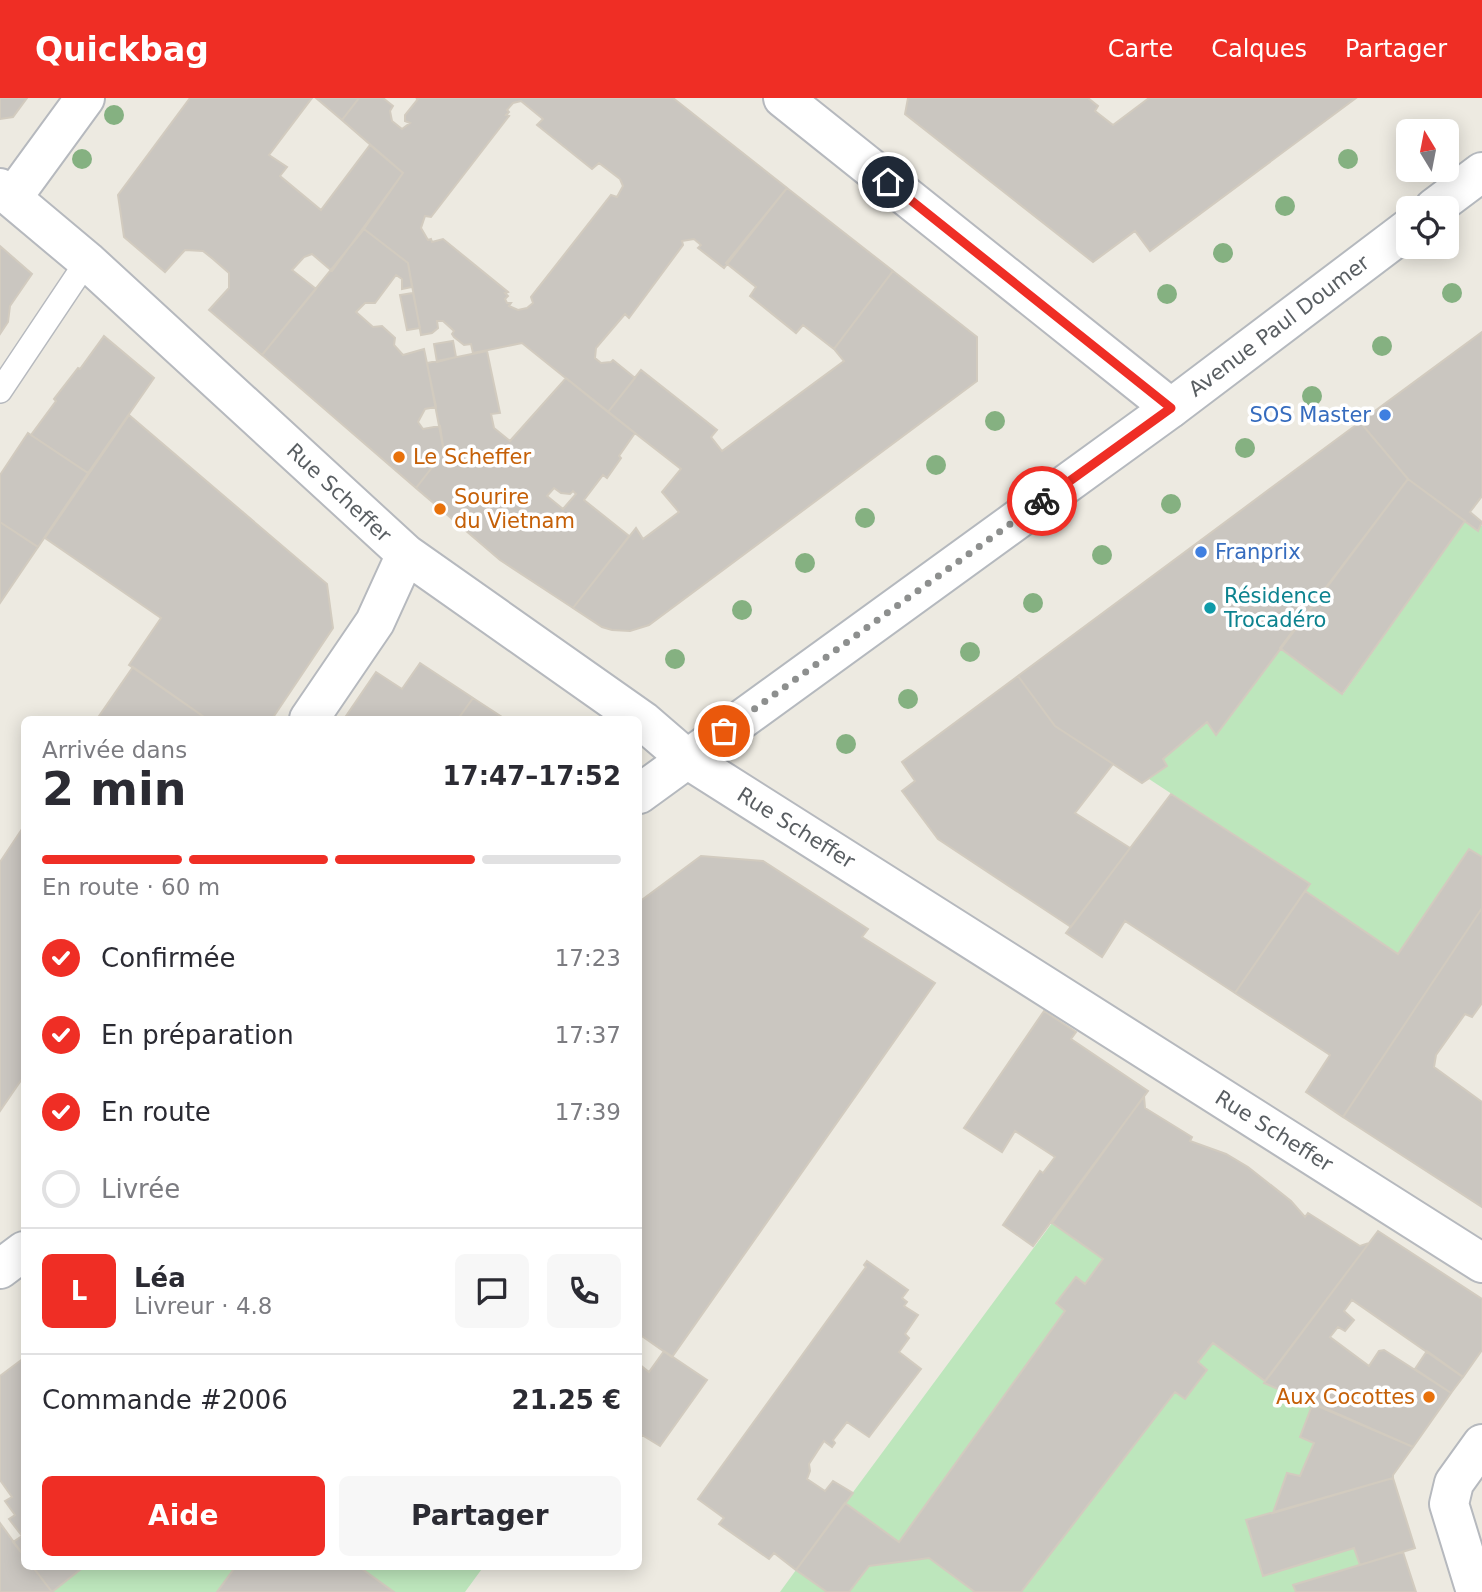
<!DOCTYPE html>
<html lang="fr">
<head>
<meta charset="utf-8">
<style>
	:root { --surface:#fff; --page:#f7f7f7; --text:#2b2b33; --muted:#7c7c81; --line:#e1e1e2; --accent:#ef2e25 }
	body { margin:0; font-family:"DejaVu Sans",sans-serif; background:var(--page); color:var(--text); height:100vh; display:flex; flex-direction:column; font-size:26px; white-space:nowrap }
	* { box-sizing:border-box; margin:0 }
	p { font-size:23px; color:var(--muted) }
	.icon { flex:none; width:38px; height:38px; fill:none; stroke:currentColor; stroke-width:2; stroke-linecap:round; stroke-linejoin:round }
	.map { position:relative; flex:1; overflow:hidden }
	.drawer { position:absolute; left:21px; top:618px; width:621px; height:854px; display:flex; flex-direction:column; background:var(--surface); border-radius:10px; box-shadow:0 4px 18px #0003 }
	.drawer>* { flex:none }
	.needle { width:46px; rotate:350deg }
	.tools { position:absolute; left:1396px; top:21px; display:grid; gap:14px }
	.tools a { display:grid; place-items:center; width:63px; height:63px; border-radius:10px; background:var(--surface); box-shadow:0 4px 18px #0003; font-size:35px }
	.pin { position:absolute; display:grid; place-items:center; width:60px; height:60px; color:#fff; margin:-30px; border:4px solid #fff; border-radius:50%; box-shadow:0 2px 7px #0007 }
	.courier { position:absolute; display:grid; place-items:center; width:70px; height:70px; margin:-35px; border:5px solid #ef2e25; border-radius:50%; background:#fff; color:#222; box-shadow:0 2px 9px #0007 }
	.summary em { font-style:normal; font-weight:600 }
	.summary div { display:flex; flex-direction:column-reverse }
	.summary { display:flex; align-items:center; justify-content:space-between; height:119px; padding:0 21px }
	h1 { font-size:46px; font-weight:600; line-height:52px }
	.bar { display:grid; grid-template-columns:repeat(4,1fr); gap:10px 7px; align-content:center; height:84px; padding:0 21px }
	.bar i { height:9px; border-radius:5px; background:var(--line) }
	.bar .on { background:var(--accent) }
	.bar p { grid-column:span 4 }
	.line { display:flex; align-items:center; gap:18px; padding:0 21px; border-top:2px solid var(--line) }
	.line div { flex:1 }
	.round { display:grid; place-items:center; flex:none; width:74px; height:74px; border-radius:10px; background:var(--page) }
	ol { padding:0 21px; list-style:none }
	li { display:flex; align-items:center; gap:21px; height:77px }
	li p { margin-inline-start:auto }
	li .icon { padding:7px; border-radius:50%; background:var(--accent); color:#fff; stroke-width:4 }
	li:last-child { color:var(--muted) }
	li i { width:38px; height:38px; border:4px solid var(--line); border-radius:50% }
	.primary-button { display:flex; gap:14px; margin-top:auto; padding:14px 21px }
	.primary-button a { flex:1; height:80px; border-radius:10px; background:var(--accent); color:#fff; font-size:28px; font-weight:600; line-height:80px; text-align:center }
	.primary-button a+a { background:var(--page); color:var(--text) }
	header { display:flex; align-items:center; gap:42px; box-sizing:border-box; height:98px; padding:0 35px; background:var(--accent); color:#fff }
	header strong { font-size:33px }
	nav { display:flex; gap:38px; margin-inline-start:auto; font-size:24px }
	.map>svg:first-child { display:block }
	.green { fill:#bde6bc }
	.building { fill:#cac6c0; stroke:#d2cbbf; stroke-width:2; fill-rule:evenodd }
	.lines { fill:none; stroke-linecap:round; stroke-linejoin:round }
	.lane-casing { stroke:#b6b9be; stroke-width:26 }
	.street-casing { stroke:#b6b9be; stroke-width:42 }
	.secondary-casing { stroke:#b5b9be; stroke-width:42 }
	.lane { stroke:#fff; stroke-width:23 }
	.street { stroke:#fff; stroke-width:38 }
	.secondary { stroke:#fff; stroke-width:38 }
	.tree { fill:#85b181 }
	.done { stroke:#8d8f8e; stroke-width:7; stroke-dasharray:0 12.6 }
	.route { stroke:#ef2e25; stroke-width:9 }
	.shop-dot { fill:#3f7fe0; stroke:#fff; stroke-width:2.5 }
	.food-dot { fill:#e8710a; stroke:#fff; stroke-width:2.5 }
	.culture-dot { fill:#0f9aa8; stroke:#fff; stroke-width:2.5 }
	.labels { text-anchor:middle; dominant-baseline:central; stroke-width:7; stroke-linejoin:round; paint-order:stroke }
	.street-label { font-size:21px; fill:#595e62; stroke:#fff }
	.shop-label { font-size:21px; fill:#366cbe; stroke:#fff; text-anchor:end }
	.food-label { font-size:21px; fill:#c56008; stroke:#fff; text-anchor:start }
	.culture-label { font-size:21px; fill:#0d838f; stroke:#fff; text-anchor:start }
</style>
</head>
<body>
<header>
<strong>Quickbag</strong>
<nav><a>Carte</a><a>Calques</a><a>Partager</a></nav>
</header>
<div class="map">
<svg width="1482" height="1494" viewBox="0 0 1482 1494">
	<rect width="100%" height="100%" fill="#edeae1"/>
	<path class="green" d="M 1465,423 L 1478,432 L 1482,427 L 1482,759 L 1469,751 L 1398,856 L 1305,793 L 1309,786 L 1149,681 L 1167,668 L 1163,661 L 1207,624 L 1216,636 L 1280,550 L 1343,596 Z
		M 1052,1125 L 1103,1161 L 1085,1186 L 1076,1180 L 1057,1204 L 1065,1213 L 899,1444 L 845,1405 Z
		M 1213,1245 L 1265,1283 L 1264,1285 L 1313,1305 L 1300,1339 L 1314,1345 L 1300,1378 L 1287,1375 L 1273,1415 L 1246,1423 L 1263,1478 L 1354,1450 L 1360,1467 L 1294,1487 L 1296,1494 L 1021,1494 L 1175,1294 L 1185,1301 L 1206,1272 L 1198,1264 Z
		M 929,1460 L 975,1494 L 849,1494 L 869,1468 Z
		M 79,1468 L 236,1468 L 217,1494 L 52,1494 L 81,1471 Z
		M 358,1468 L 484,1468 L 465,1494 L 394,1494 Z
		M 796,1472 L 827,1494 L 780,1494 Z"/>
	<path class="building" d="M 0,0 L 27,0 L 13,19 L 0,21 Z
		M 190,0 L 312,0 L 269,57 L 287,69 L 280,78 L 321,112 L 370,47 L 403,75 L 332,173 L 312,156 L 304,159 L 292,172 L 316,191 L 262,257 L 209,212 L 229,190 L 229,175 L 213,161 L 203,153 L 185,152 L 165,174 L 124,139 L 118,97 Z
		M 316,0 L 359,0 L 342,22 Z
		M 359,0 L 383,0 L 393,8 L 390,13 L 392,23 L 402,31 L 410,25 L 405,23 L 405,17 L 418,1 L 416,0 L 673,0 L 787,90 L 724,170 L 698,150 L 701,147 L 694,141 L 682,143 L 683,147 L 629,220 L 625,216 L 596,250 L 595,260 L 601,265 L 611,264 L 613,262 L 635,280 L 608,314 L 522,245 L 473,255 L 471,246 L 464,247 L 454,239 L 452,236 L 454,233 L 443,223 L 437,223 L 438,230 L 432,235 L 421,237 L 408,165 L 364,131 L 403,75 L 342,22 ZM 521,3 L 543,21 L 537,27 L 592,71 L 599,65 L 620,81 L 623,88 L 617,99 L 611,97 L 531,199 L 533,205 L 527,210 L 518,212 L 509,208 L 511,205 L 507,205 L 505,201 L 508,198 L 505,195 L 508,194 L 443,141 L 432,144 L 431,141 L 428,142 L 421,130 L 425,118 L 431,119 L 509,18 L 506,17 L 509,14 L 507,12 L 513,5 Z
		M 908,0 L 1088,0 L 1098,8 L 1095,13 L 1113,27 L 1149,0 L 1356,0 L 1150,153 L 1135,133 L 1093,164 L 905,16 Z
		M 787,90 L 893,173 L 834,251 L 803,227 L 796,235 L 750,198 L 756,189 L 726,165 Z
		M 364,131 L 408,165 L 412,189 L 402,191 L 402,181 L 396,177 L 375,205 L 365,205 L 356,214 L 373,229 L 382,228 L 395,240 L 394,247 L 403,257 L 424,251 L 436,309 L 425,311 L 418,324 L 423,331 L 440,328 L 444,354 L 416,390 L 262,257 Z
		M 0,148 L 32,176 L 10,208 L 8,224 L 0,236 Z
		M 893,173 L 977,239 L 977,283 L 649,527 L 630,533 L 612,532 L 602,529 L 573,510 L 636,430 L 643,441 L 679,414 L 662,394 L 681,371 L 608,314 L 641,272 L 717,332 L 711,339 L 722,353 L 844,263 L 834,251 Z
		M 413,195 L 420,230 L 407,232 L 400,197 Z
		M 1482,234 L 1482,398 L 1470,414 L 1482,424 L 1478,433 L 1408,381 L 1360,324 Z
		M 104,238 L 154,280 L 88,375 L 31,337 L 56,303 L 54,301 L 78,270 L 80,271 Z
		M 453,243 L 456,259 L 437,264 L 434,246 Z
		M 487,253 L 500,315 L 491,316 L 494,330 L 510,343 L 566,280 L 635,335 L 619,358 L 621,360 L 607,380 L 603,377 L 584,402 L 629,438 L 573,510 L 500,462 L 416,390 L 444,354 L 427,265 ZM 554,390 L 561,395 L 570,396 L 573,393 L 576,396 L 563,411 L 547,398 Z
		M 129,317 L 327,486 L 333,530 L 272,621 L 207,621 L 129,567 L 161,520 L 45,440 Z
		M 1360,324 L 1408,381 L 1216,637 L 1207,624 L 1163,661 L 1167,668 L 1142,685 L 1055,628 L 1018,578 Z
		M 28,335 L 88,375 L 38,449 L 0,424 L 0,377 Z
		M 1408,381 L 1465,423 L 1342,596 L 1280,550 Z
		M 0,424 L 38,449 L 0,505 Z
		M 420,565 L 473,600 L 458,621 L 344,621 L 376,574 L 402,591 Z
		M 133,569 L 207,621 L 97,621 Z
		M 1018,578 L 1055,628 L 1113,666 L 1075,715 L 1130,750 L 1071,829 L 938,741 L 902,693 L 915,683 L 902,664 Z
		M 473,600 L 502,619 L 502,621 L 458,621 Z
		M 1171,696 L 1310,786 L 1235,895 L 1125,823 L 1102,859 L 1066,835 Z
		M 24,728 L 24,978 L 0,1013 L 0,764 Z
		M 1469,751 L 1482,759 L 1482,810 L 1343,1019 L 1306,994 L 1330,957 L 1235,895 L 1305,793 L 1398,856 Z
		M 701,758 L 763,763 L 868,831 L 862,839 L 935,885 L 672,1259 L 639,1236 L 639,804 Z
		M 1482,810 L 1482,905 L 1472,919 L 1465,916 L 1436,957 L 1434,969 L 1482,1004 L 1482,1109 L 1343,1019 Z
		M 1044,913 L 1076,934 L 1071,941 L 1148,993 L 1033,1148 L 1003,1127 L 1040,1073 L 1043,1075 L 1055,1059 L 1015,1033 L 1002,1054 L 964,1030 Z
		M 1144,998 L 1145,1010 L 1192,1039 L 1190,1043 L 1226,1056 L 1248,1069 L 1291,1103 L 1305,1119 L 1308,1115 L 1360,1148 L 1369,1145 L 1265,1283 L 1213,1245 L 1198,1264 L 1207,1272 L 1185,1301 L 1175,1294 L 1021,1494 L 975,1494 L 929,1460 L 869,1468 L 849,1494 L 827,1494 L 796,1472 L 845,1405 L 899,1444 L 1065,1213 L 1056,1205 L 1076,1179 L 1085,1186 L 1103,1161 L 1052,1125 Z
		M 1378,1133 L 1482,1201 L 1482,1252 L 1463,1279 L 1352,1202 L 1344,1213 L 1354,1222 L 1345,1233 L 1338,1229 L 1330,1239 L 1369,1268 L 1379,1253 L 1384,1252 L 1451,1295 L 1413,1349 L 1264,1285 Z
		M 867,1163 L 908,1192 L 902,1200 L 907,1204 L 904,1208 L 918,1217 L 905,1236 L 909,1240 L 899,1254 L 921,1271 L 869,1339 L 847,1324 L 833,1342 L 835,1345 L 832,1349 L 824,1343 L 809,1366 L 810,1373 L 807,1381 L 825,1393 L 833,1383 L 853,1395 L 796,1472 L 774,1455 L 769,1461 L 719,1426 L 724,1420 L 698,1401 L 866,1169 L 864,1167 Z
		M 664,1253 L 707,1282 L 660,1348 L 642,1337 L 639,1341 L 639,1266 L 649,1274 Z
		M 1427,1253 L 1463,1279 L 1451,1295 L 1415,1271 Z
		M 24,1260 L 24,1458 L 13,1444 L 22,1438 L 9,1421 L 15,1417 L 5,1403 L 12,1399 L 0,1382 L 0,1278 Z
		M 1313,1305 L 1413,1349 L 1393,1377 L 1393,1380 L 1273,1415 L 1287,1375 L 1300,1378 L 1314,1345 L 1300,1339 Z
		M 1393,1380 L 1415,1450 L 1360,1467 L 1354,1450 L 1263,1478 L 1246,1422 Z
		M 0,1425 L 24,1458 L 24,1468 L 32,1468 L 52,1494 L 0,1494 Z
		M 1403,1454 L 1416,1494 L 1296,1494 L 1293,1487 Z
		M 32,1468 L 79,1468 L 81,1471 L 52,1494 Z
		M 236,1468 L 358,1468 L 394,1494 L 217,1494 Z"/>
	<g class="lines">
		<g class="lane-casing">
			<path id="lane" d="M 0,293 L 87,163"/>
		</g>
		<g class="street-casing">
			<path id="street" d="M 783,0 L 1171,310
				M 0,90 L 87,163 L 406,456 L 643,623 L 687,661 L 1482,1165
				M 12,100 L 85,0
				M 309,621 L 375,524 L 406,456
				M 1476,1494 L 1449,1406 L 1454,1385 L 1482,1346"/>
		</g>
		<g class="secondary-casing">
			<path id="secondary" d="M 1434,110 L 1482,74
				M 639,696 L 1171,310 L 1409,130
				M 0,1171 L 24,1153"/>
		</g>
		<use href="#lane" class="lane"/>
		<use href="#street" class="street"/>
		<use href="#secondary" class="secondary"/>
	</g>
	<g class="tree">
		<circle cx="114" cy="17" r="10"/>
		<circle cx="82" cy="61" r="10"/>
		<circle cx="1348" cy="61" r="10"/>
		<circle cx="1285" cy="108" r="10"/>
		<circle cx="1223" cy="155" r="10"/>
		<circle cx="1452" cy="195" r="10"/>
		<circle cx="1167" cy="196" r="10"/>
		<circle cx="1382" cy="248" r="10"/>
		<circle cx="1312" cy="298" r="10"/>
		<circle cx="995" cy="323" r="10"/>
		<circle cx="1245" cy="350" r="10"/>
		<circle cx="936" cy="367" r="10"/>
		<circle cx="1171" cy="406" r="10"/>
		<circle cx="865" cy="420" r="10"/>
		<circle cx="1102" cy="457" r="10"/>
		<circle cx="805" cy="465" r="10"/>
		<circle cx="1033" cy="505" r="10"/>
		<circle cx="742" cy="512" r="10"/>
		<circle cx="970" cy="554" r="10"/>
		<circle cx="675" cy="561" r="10"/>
		<circle cx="908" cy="601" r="10"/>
		<circle cx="846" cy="646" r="10"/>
	</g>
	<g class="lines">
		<path class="done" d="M 724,633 L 1042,403"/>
		<path class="route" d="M 888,84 L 1171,310 L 1042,403"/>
	</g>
	<g class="shop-dot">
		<circle cx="1385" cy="317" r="7"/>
		<circle cx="1201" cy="454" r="7"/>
	</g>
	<g class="food-dot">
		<circle cx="399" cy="359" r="7"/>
		<circle cx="440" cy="411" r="7"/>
		<circle cx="1429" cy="1299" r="7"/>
	</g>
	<circle class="culture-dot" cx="1210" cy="510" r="7"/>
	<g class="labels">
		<g class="street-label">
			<text transform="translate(1279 228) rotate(-37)">Avenue Paul Doumer</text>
			<text transform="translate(339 395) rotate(43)">Rue Scheffer</text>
			<text transform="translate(796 730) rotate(32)">Rue Scheffer</text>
			<text transform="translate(1274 1033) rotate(32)">Rue Scheffer</text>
		</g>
		<g class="shop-label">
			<text x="1371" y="317">SOS Master</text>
			<text x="1215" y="454" text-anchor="start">Franprix</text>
		</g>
		<g class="food-label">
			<text x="413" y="359">Le Scheffer</text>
			<text x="454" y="399">Sourire<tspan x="454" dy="24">du Vietnam</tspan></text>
			<text x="1415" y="1299" text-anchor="end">Aux Cocottes</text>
		</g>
		<g class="culture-label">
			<text x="1224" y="498">Résidence<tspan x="1224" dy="24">Trocadéro</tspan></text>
		</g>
	</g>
</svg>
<div class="tools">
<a><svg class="needle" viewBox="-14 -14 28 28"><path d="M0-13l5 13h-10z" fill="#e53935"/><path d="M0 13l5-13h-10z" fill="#7c7c81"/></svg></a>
<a><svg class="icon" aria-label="locate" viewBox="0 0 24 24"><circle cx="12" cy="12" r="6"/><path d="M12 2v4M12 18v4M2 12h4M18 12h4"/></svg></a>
</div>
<div class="pin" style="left:724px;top:633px;background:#ea580c"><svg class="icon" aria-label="bag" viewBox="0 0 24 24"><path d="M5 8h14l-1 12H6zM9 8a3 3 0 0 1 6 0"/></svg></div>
<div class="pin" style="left:888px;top:84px;background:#1f2937"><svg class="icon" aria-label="home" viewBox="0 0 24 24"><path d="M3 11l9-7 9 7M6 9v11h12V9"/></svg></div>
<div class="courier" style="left:1042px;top:403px"><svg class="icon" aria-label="bike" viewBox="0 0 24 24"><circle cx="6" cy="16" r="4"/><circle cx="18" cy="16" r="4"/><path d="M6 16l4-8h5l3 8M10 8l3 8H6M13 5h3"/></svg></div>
<section class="drawer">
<div class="summary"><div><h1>2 min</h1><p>Arrivée dans</p></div><em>17:47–17:52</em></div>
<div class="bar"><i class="on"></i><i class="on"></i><i class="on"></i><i></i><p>En route · 60 m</p></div>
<ol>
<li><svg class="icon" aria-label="check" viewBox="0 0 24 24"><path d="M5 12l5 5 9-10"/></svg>Confirmée<p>17:23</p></li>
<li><svg class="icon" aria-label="check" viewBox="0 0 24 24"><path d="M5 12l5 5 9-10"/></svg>En préparation<p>17:37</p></li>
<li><svg class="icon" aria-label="check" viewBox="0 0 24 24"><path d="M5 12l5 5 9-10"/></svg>En route<p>17:39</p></li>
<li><i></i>Livrée</li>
</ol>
<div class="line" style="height:126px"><b class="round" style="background:var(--accent);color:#fff">L</b><div><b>Léa</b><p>Livreur · 4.8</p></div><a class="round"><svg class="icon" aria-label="chat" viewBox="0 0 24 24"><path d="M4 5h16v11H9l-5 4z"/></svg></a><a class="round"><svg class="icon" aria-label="phone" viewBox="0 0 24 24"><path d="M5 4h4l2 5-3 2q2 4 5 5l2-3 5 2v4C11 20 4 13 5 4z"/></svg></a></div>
<div class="line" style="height:91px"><div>Commande #2006</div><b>21.25 €</b></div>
<div class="primary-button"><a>Aide</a><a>Partager</a></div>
</section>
</div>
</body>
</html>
